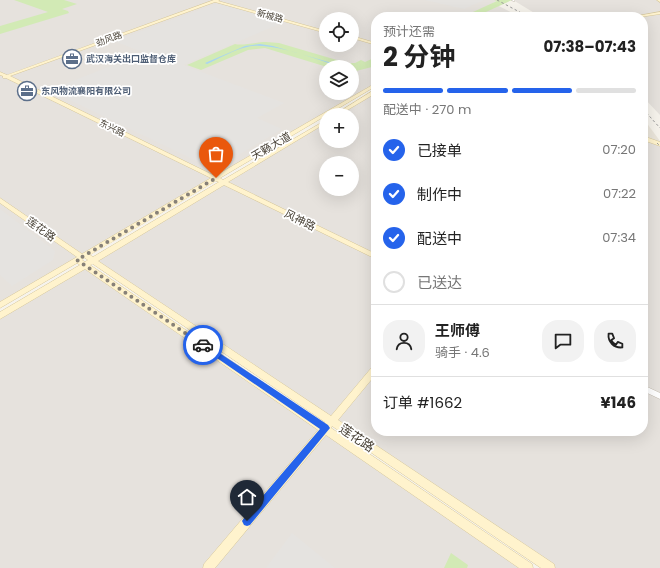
<!DOCTYPE html>
<html lang="zh">
<head>
<meta charset="utf-8">
<style>
	:root { --surface:#fff; --page:#f2f2f2; --text:#222; --muted:#767676; --line:#e0e0e0; --accent:#2563eb }
	body { margin:0; font-family:Poppins,"Noto Sans SC",sans-serif; background:var(--page); color:var(--text); height:100vh; display:flex; flex-direction:column; font-size:15px; white-space:nowrap }
	* { box-sizing:border-box; margin:0 }
	p { font-size:13px; color:var(--muted) }
	.icon { flex:none; width:22px; height:22px; fill:none; stroke:currentColor; stroke-width:2; stroke-linecap:round; stroke-linejoin:round }
	.map { position:relative; flex:1; overflow:hidden }
	.sheet { position:absolute; left:371px; top:12px; width:277px; height:424px; display:flex; flex-direction:column; background:var(--surface); border-radius:16px; box-shadow:0 4px 16px #0002 }
	.sheet>* { flex:none }
	.tools { position:absolute; left:319px; top:12px; display:grid; gap:8px }
	.tools a { display:grid; place-items:center; width:40px; height:40px; border-radius:50%; background:var(--surface); box-shadow:0 4px 16px #0002; font-size:20px }
	.pin { position:absolute; display:grid; place-items:center; width:34px; height:34px; color:#fff; margin:-41px -17px; border-radius:50% 50% 50% 0; rotate:-45deg; box-shadow:0 0 4px #0007 }
	.pin .icon { rotate:45deg }
	.courier { position:absolute; display:grid; place-items:center; width:40px; height:40px; margin:-20px; border:3px solid #2563eb; border-radius:50%; background:#fff; color:#222; box-shadow:0 1px 5px #0007 }
	.summary em { font-style:normal; font-weight:700 }
	.summary div { display:flex; flex-direction:column-reverse }
	.summary { display:flex; align-items:center; justify-content:space-between; height:68px; padding:0 12px }
	h1 { font-size:26px; font-weight:700; line-height:30px }
	.bar { display:grid; grid-template-columns:repeat(4,1fr); gap:6px 4px; align-content:center; height:48px; padding:0 12px }
	.bar i { height:5px; border-radius:3px; background:var(--line) }
	.bar .active { background:var(--accent) }
	.bar p { grid-column:span 4 }
	.line { display:flex; align-items:center; gap:10px; padding:0 12px; border-top:1px solid var(--line) }
	.line div { flex:1 }
	.round { display:grid; place-items:center; flex:none; width:42px; height:42px; border-radius:16px; background:var(--page) }
	ol { padding:0 12px; list-style:none }
	li { display:flex; align-items:center; gap:12px; height:44px }
	li p { margin-inline-start:auto }
	li .icon { padding:4px; border-radius:50%; background:var(--accent); color:#fff; stroke-width:4 }
	li:last-child { color:var(--muted) }
	li i { width:22px; height:22px; border:2px solid var(--line); border-radius:50% }
	.map>svg:first-child { display:block }
	.residential { fill:#eae5da }
	.industrial { fill:#e6e2dd; fill-rule:evenodd }
	.green { fill:#d2eab5 }
	.parking { fill:#e5e3e0 }
	.water { fill:#a9d4f2 }
	.lines { fill:none; stroke-linecap:round; stroke-linejoin:round }
	.street-casing { stroke:#c2bbae; stroke-width:1 }
	.secondary-casing { stroke:#d6c79b; stroke-width:1 }
	.street { fill:#fff; fill-rule:evenodd }
	.secondary { fill:#fff3cd; fill-rule:evenodd }
	.rail { stroke:#9a9a9a; stroke-width:1; stroke-dasharray:2.5 2.5; stroke-linecap:butt }
	.route { fill:#2563eb }
	.done { stroke:#878178; stroke-width:4; stroke-dasharray:0 7.2 }
	.labels { text-anchor:middle; dominant-baseline:central; stroke-width:3.5; stroke-linejoin:round; paint-order:stroke }
	.far-street-label { font-size:9px; fill:#4b4439; stroke:#fff }
	.far-service-label { font-size:9px; font-weight:bold; fill:#4e5e75; stroke:#fff; text-anchor:start }
	.street-label { font-size:11px; fill:#4b4439; stroke:#fff }
	.near-street-label { font-size:13px; fill:#4b4439; stroke:#fff }
</style>
</head>
<body>
<div class="map">
<svg width="660" height="568" viewBox="0 0 660 568">
	<rect width="100%" height="100%" fill="#f6f3ec"/>
	<path class="residential" d="M 643,118 L 660,141 L 660,144 L 643,138 Z"/>
	<path class="industrial" d="M 0,0 L 500,0 L 493,3 L 520,17 L 376,17 L 376,83 L 0,305 ZM 326,19 L 352,19 L 352,45 L 326,45 ZM 326,67 L 352,67 L 352,93 L 326,93 Z
		M 513,0 L 660,0 L 660,115 L 643,97 L 643,17 L 541,17 Z
		M 376,91 L 376,431 L 643,431 L 643,138 L 660,144 L 660,568 L 550,568 L 93,260 L 326,121 L 326,141 L 352,141 L 352,115 L 336,115 ZM 326,163 L 352,163 L 352,189 L 326,189 Z
		M 85,265 L 528,568 L 0,568 L 0,316 Z"/>
	<path class="green" d="M 14,0 L 64,0 L 77,4 L 62,9 L 68,11 L 69,13 L 0,34 L 0,26 L 48,12 Z
		M 494,0 L 512,0 L 475,17 L 462,17 L 497,1 Z
		M 266,42 L 279,43 L 347,63 L 355,63 L 361,60 L 365,62 L 376,57 L 376,66 L 352,72 L 352,67 L 327,67 L 265,48 L 248,50 L 201,70 L 187,65 L 235,44 C 242,46 257,42 266,42 Z
		M 451,553 L 468,565 L 467,568 L 444,568 Z"/>
	<path class="parking" d="M 425,0 L 484,0 L 464,9 Z
		M 219,3 L 284,22 L 183,65 L 284,103 L 257,118 L 282,129 L 223,164 L 205,165 L 49,90 L 145,53 L 114,41 Z
		M 0,209 L 55,251 L 53,260 L 12,286 L 0,275 Z
		M 292,533 L 335,568 L 266,568 Z"/>
	<path class="water" d="M 260,44 L 273,46 L 346,67 L 341,67 C 317,60 271,41 247,47 C 234,50 220,58 207,64 L 205,63 L 245,46 Z"/>
	<g class="lines">
		<g class="street-casing">
			<path id="street" d="M 512,0 L 514,0 L 515,1 L 513,1 Z
				M 643,385 L 660,393 L 660,399 L 643,391 Z"/>
		</g>
		<g class="secondary-casing">
			<path id="secondary" d="M 214,0 L 220,0 L 218,1 L 326,31 L 326,33 L 215,2 L 10,76 L 215,176 L 376,83 L 376,86 L 220,178 L 223,180 L 326,120 L 326,123 L 228,182 L 376,254 L 376,259 L 224,185 L 98,261 L 331,416 L 373,366 L 376,365 L 376,374 L 338,420 L 554,564 L 555,568 L 541,568 L 332,426 L 331,428 L 532,564 L 533,568 L 519,568 L 326,435 L 215,568 L 203,568 L 204,564 L 318,430 L 85,269 L 0,319 L 0,312 L 80,265 L 77,263 L 0,308 L 0,302 L 77,257 L 0,203 L 0,198 L 82,254 L 211,178 L 6,78 L 3,78 L 3,76 L 0,75 L 0,72 L 7,75 ZM 216,181 L 219,182 L 93,257 L 90,255 ZM 85,258 L 88,260 L 85,262 L 82,260 ZM 93,264 L 325,422 L 324,424 L 90,265 Z
				M 657,0 L 660,0 L 660,2 Z
				M 660,12 L 660,14 L 640,17 L 631,17 Z
				M 352,36 L 376,43 L 376,45 L 352,38 Z
				M 374,90 L 376,90 L 376,93 L 339,115 L 334,115 Z
				M 643,136 L 660,142 L 660,146 L 643,140 Z"/>
		</g>
		<use href="#street" class="street"/>
		<use href="#secondary" class="secondary"/>
		<path class="rail" d="M 497,0 L 529,17
			M 643,109 L 660,128
			M 657,143 L 660,146"/>
	</g>
	<path class="route" d="M 203,342 L 328,425 L 330,428 L 250,525 L 247,526 L 244,525 L 242,521 L 244,518 L 320,429 L 201,347 L 200,345 Z"/>
	<g class="lines">
		<path class="done" d="M 203,345 L 77,260 L 216,178"/>
	</g>
	<defs>
		<g id="office-ring" transform="scale(1)"><circle r="9.5" fill="#fff" stroke="#5c6f8a" stroke-width="1.5"/><path d="M-6-3h4V-5.5h4V-3h4V5H-6ZM-1-4.5V-3h2v-1.5ZM-6 0V1H6V0Z" fill="#5c6f8a"/></g>
	</defs>
	<g fill-rule="evenodd">
		<use href="#office-ring" x="72" y="59"/>
		<use href="#office-ring" x="27" y="91"/>
	</g>
	<g class="labels">
		<g class="far-street-label">
			<text transform="translate(270 16) rotate(16)">新城路</text>
			<text transform="translate(109 39) rotate(-20)">劲风路</text>
			<text transform="translate(112 128) rotate(26)">东兴路</text>
		</g>
		<g class="far-service-label">
			<text x="86" y="59">武汉海关出口监督仓库</text>
			<text x="41" y="91">东风物流襄阳有限公司</text>
		</g>
		<g class="street-label">
			<text transform="translate(271 146) rotate(-30)">天籁大道</text>
			<text transform="translate(300 220) rotate(26)">风神路</text>
			<text transform="translate(41 229) rotate(35)">莲花路</text>
		</g>
		<g class="near-street-label">
			<text transform="translate(357 438) rotate(34)">莲花路</text>
		</g>
	</g>
</svg>
<div class="tools">
<a><svg class="icon" aria-label="locate" viewBox="0 0 24 24"><circle cx="12" cy="12" r="6"/><path d="M12 2v4M12 18v4M2 12h4M18 12h4"/></svg></a>
<a><svg class="icon" aria-label="layers" viewBox="0 0 24 24"><path d="M12 4l9 5-9 5-9-5zM3 14l9 5 9-5"/></svg></a>
<a>+</a>
<a>−</a>
</div>
<div class="pin" style="left:216px;top:178px;background:#ea580c"><svg class="icon" aria-label="bag" viewBox="0 0 24 24"><path d="M5 8h14l-1 12H6zM9 8a3 3 0 0 1 6 0"/></svg></div>
<div class="pin" style="left:247px;top:521px;background:#1f2937"><svg class="icon" aria-label="home" viewBox="0 0 24 24"><path d="M3 11l9-7 9 7M6 9v11h12V9"/></svg></div>
<div class="courier" style="left:203px;top:345px"><svg class="icon" aria-label="car" viewBox="0 0 24 24"><path d="M5 17H2v-5l4-1 3-4h7l3 4 3 1v5h-3M9 17h6M6 11h13"/><circle cx="7" cy="17" r="2"/><circle cx="17" cy="17" r="2"/></svg></div>
<section class="sheet">
<div class="summary"><div><h1>2 分钟</h1><p>预计还需</p></div><em>07:38–07:43</em></div>
<div class="bar"><i class="active"></i><i class="active"></i><i class="active"></i><i></i><p>配送中 · 270 m</p></div>
<ol>
<li><svg class="icon" aria-label="check" viewBox="0 0 24 24"><path d="M5 12l5 5 9-10"/></svg>已接单<p>07:20</p></li>
<li><svg class="icon" aria-label="check" viewBox="0 0 24 24"><path d="M5 12l5 5 9-10"/></svg>制作中<p>07:22</p></li>
<li><svg class="icon" aria-label="check" viewBox="0 0 24 24"><path d="M5 12l5 5 9-10"/></svg>配送中<p>07:34</p></li>
<li><i></i>已送达</li>
</ol>
<div class="line" style="height:72px"><a class="round"><svg class="icon" aria-label="person" viewBox="0 0 24 24"><circle cx="12" cy="8" r="4"/><path d="M4 21q1-7 8-7t8 7"/></svg></a><div><b>王师傅</b><p>骑手 · 4.6</p></div><a class="round"><svg class="icon" aria-label="chat" viewBox="0 0 24 24"><path d="M4 5h16v11H9l-5 4z"/></svg></a><a class="round"><svg class="icon" aria-label="phone" viewBox="0 0 24 24"><path d="M5 4h4l2 5-3 2q2 4 5 5l2-3 5 2v4C11 20 4 13 5 4z"/></svg></a></div>
<div class="line" style="height:52px"><div>订单 #1662</div><b>¥146</b></div>
</section>
</div>
</body>
</html>
